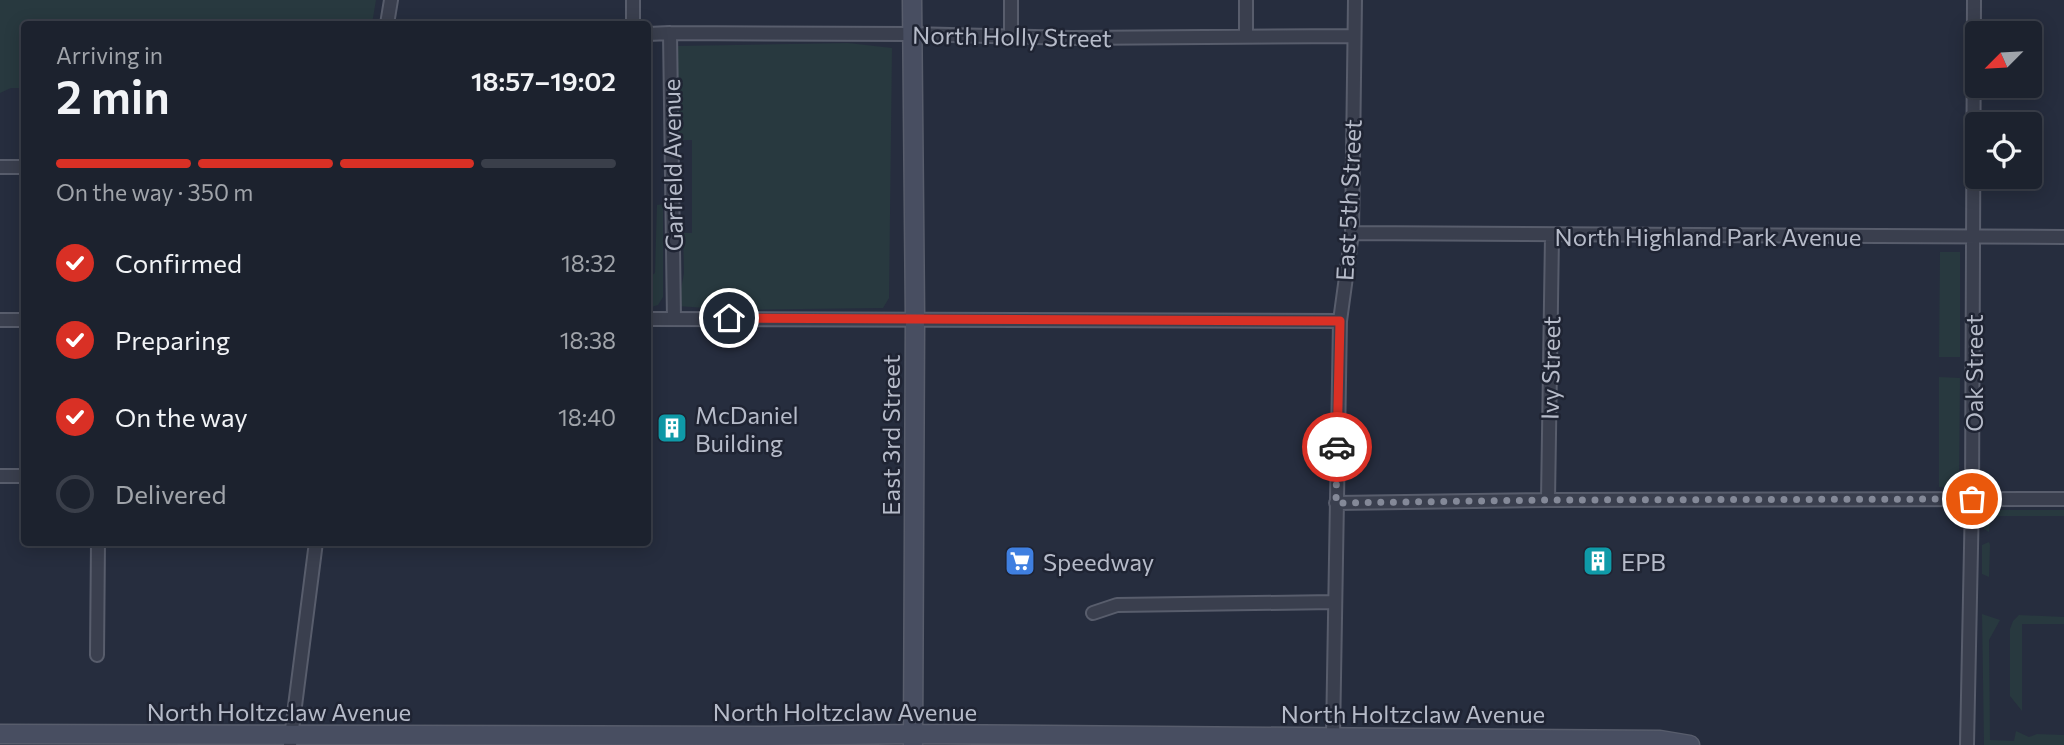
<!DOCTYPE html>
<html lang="en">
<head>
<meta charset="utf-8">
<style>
	:root { --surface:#1c222e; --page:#252a36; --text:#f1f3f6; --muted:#a0a4aa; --line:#3a3f4a; --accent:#d93025 }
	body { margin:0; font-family:Commissioner,sans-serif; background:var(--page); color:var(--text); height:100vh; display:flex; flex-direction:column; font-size:26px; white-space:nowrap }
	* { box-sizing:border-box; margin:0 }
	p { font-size:23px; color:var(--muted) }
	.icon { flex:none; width:38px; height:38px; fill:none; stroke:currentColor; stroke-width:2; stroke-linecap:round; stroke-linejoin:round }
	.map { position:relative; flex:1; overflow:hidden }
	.drawer { position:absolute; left:21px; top:21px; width:630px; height:525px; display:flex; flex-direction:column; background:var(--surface); border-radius:7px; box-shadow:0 4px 18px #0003,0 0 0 2px var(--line) }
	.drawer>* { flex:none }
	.needle { width:46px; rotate:246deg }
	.controls { position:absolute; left:1965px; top:21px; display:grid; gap:14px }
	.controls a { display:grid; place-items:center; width:77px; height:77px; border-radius:7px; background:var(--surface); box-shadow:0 4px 18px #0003,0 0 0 2px var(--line); font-size:35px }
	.pin { position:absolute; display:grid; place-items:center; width:60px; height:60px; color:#fff; margin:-30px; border:4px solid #fff; border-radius:50%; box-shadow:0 2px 7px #0007 }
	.courier { position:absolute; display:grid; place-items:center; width:70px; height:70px; margin:-35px; border:5px solid #d93025; border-radius:50%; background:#fff; color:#222; box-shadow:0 2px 9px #0007 }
	.head em { font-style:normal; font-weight:600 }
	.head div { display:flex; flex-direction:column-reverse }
	.head { display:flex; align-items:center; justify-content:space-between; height:119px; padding:0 35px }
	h1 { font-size:46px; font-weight:600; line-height:52px }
	.bar { display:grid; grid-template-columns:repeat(4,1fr); gap:10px 7px; align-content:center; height:84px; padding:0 35px }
	.bar i { height:9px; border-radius:5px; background:var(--line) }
	.bar .active { background:var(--accent) }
	.bar p { grid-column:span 4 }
	ol { padding:0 35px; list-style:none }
	li { display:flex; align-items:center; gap:21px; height:77px }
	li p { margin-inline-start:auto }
	li .icon { padding:7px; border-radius:50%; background:var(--accent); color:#fff; stroke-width:4 }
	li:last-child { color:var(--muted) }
	li i { width:38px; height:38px; border:4px solid var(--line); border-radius:50% }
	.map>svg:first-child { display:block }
	.green { fill:#28393f }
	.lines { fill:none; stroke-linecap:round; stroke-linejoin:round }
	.street-casing { stroke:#585d6c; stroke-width:16 }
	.secondary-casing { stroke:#585d6c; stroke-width:21 }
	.street { stroke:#3a3f4e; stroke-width:12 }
	.secondary { stroke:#484e61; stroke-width:18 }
	.done { stroke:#848998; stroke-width:7; stroke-dasharray:0 12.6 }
	.route { stroke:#d93025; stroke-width:9 }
	.labels { text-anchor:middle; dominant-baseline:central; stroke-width:5; stroke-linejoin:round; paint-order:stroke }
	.street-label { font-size:24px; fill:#b6bbc9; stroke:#1f2433 }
	.poi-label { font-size:24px; fill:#b6bbc9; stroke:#1f2433; text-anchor:start }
</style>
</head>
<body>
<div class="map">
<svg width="2064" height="745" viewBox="0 0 2064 745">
	<rect width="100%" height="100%" fill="#262d3e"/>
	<path class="green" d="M 0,0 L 376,0 L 372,24 L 24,24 L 24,88 L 11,88 L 0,93 Z
		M 848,43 L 892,48 L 889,298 L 883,308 L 732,310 L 678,306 L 684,273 L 683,233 L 692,233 L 692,140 L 678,140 L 677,46 Z
		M 663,204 L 663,297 L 658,305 L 648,308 L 648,278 L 655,273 L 657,205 Z
		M 1940,252 L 1960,252 L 1960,357 L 1939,357 Z
		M 1939,377 L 1960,378 L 1959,486 L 1939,487 Z
		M 1987,510 L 2064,510 L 2064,516 L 1991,516 L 1989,532 L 1984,529 L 1984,513 Z
		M 1989,542 L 1990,545 L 1989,577 L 1982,574 L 1982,545 Z
		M 1982,614 L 2000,620 L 1989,640 L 1990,740 L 2014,741 L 2016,731 L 2029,737 L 2037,734 L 2064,735 L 2064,745 L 1984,745 Z
		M 2019,615 L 2064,617 L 2064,624 L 2022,624 L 2022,711 L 2010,696 L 2010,629 L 2013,621 Z"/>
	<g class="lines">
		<g class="street-casing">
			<path id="street" d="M 387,24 L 391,0
				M 633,24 L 633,0
				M 670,33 L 912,34 L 1071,38 L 1353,36
				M 648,34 L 670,33 L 674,319
				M 1011,36 L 1011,0
				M 1246,36 L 1246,0
				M 0,167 L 24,167
				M 1352,233 L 2064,237
				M 648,319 L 1340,321
				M 0,320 L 24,320
				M 0,476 L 24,476
				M 1548,500 L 1552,236
				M 1336,503 L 1548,500 L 2064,499
				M 1093,613 L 1117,605 L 1334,602
				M 97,655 L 98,542
				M 1333,737 L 1340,321 L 1352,233 L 1355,0
				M 290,745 L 316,542
				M 1967,745 L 1972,499 L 1974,0"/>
		</g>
		<g class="secondary-casing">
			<path id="secondary" d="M 912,0 L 915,318 L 913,745
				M 0,734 L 766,736 L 913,734 L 1660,740 L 1690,745"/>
		</g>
		<use href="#street" class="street"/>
		<use href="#secondary" class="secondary"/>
	</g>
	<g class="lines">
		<path class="done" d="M 1337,447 L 1336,503 L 1548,500 L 1972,499"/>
		<path class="route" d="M 729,318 L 1340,321 L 1337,447"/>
	</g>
	<defs>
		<g id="building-square" transform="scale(1.575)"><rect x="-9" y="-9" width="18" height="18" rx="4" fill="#0f9aa8" stroke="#1f2433"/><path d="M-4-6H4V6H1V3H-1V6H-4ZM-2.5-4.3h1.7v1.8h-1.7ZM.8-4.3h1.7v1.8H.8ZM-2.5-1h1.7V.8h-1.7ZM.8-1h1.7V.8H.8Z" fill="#fff"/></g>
		<g id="supermarket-square" transform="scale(1.575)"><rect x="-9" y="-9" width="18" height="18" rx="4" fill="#3f7fe0" stroke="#1f2433"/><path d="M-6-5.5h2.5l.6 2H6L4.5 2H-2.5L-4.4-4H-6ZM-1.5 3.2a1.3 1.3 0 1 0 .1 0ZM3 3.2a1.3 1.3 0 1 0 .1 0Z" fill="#fff"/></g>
	</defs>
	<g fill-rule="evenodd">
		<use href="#building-square" x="672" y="428"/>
		<use href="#supermarket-square" x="1020" y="561"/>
		<use href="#building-square" x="1598" y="561"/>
	</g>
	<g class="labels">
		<g class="street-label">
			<text transform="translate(1012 36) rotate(1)">North Holly Street</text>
			<text transform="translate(672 165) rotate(-91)">Garfield Avenue</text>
			<text transform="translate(1348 200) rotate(-87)">East 5th Street</text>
			<text x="1708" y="236">North Highland Park Avenue</text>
			<text transform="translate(1550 368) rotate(-89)">Ivy Street</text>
			<text transform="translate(1973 373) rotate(-90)">Oak Street</text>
			<text transform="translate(890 435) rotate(-90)">East 3rd Street</text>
			<text x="279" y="711">North Holtzclaw Avenue</text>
			<text x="845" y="711">North Holtzclaw Avenue</text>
			<text x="1413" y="713">North Holtzclaw Avenue</text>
		</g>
		<g class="poi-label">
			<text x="695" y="414">McDaniel<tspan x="695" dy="28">Building</tspan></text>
			<text x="1043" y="561">Speedway</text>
			<text x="1621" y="561">EPB</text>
		</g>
	</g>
</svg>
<div class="controls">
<a><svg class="needle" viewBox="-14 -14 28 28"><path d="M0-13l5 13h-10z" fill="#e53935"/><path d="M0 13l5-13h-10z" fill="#a0a4aa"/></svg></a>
<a><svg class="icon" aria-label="locate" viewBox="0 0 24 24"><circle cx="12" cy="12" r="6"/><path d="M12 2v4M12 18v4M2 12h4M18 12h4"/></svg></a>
</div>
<div class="pin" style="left:1972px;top:499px;background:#ea580c"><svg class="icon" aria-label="bag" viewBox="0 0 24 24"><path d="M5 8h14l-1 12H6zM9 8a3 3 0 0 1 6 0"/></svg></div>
<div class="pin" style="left:729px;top:318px;background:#1f2937"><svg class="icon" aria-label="home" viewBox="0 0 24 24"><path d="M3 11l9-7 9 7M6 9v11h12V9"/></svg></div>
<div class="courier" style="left:1337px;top:447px"><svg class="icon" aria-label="car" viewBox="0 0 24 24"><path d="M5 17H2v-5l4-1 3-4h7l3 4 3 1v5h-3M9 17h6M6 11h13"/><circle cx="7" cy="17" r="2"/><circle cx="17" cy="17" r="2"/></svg></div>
<section class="drawer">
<div class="head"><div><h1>2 min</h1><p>Arriving in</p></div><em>18:57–19:02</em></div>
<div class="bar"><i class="active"></i><i class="active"></i><i class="active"></i><i></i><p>On the way · 350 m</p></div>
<ol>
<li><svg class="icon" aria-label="check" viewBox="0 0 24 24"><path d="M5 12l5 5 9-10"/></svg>Confirmed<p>18:32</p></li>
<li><svg class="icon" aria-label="check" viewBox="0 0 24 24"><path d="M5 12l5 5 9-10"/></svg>Preparing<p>18:38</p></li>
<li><svg class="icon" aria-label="check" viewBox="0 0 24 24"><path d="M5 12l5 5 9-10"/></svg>On the way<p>18:40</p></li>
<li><i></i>Delivered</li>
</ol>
</section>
</div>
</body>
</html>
